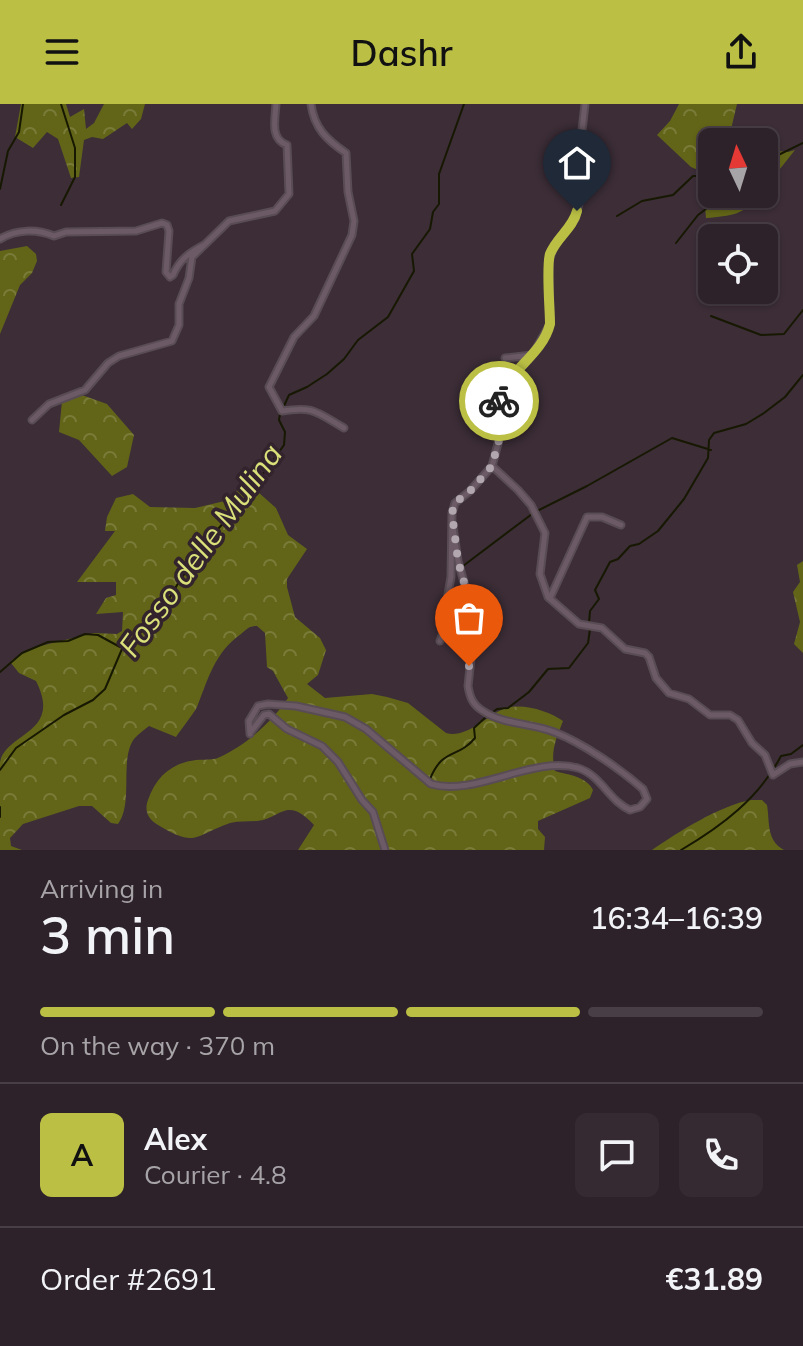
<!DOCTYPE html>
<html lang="en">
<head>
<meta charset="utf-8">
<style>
	:root { --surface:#2d2229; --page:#352a31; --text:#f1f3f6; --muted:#a7a4a8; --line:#483f46; --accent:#bbc045 }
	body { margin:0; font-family:Mulish,sans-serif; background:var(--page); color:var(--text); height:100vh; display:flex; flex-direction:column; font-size:30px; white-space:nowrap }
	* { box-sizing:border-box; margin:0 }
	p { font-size:26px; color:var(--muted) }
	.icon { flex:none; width:44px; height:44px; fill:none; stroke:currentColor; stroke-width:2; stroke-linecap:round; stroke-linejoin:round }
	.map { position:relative; height:746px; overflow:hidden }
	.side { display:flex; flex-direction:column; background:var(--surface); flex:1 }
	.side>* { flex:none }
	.needle { width:52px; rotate:356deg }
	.fabs { position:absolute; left:698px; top:24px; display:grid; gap:16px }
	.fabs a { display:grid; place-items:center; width:80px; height:80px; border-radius:12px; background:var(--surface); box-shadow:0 2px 6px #0004,0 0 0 2px var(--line); font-size:40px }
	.pin { position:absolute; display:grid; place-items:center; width:68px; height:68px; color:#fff; margin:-82px -34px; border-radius:50% 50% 50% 0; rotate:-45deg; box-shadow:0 0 8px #0007 }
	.pin .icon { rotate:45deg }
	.courier { position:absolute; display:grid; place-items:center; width:80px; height:80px; margin:-40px; border:6px solid #bbc045; border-radius:50%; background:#fff; color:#222; box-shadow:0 2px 10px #0007 }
	.headline em { font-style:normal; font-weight:600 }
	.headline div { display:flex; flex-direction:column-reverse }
	.headline { display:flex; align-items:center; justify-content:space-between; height:136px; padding:0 40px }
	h1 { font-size:52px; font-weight:600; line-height:60px }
	.bar { display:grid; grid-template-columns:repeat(4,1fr); gap:12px 8px; align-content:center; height:96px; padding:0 40px }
	.bar i { height:10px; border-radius:6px; background:var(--line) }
	.bar .active { background:var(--accent) }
	.bar p { grid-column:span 4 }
	.line { display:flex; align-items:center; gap:20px; padding:0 40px; border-top:2px solid var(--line) }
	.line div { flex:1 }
	.round { display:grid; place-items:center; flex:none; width:84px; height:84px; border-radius:12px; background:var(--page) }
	header { display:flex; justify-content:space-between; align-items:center; height:104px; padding:0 40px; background:var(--accent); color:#111; font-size:36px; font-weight:600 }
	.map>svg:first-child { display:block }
	.forest { fill:url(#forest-crowns) }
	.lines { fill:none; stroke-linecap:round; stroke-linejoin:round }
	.stream { stroke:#171802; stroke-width:2 }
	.minor-casing { stroke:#594c54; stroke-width:9 }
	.minor { stroke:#6c5b66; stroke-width:5 }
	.done { stroke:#b2a7af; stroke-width:8; stroke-dasharray:0 14.4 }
	.route { stroke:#bbc045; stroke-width:10 }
	.labels { text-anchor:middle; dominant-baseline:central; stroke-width:7; stroke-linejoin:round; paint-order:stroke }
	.water-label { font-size:30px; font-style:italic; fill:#dbe17a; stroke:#32232d }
</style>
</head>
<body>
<header><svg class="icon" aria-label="menu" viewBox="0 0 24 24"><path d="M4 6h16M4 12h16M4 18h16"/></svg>Dashr<svg class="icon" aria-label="share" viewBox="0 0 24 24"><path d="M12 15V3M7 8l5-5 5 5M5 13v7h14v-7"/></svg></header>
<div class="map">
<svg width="803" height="746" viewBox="0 0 803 746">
	<defs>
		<pattern id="forest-crowns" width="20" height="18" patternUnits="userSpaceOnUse" patternTransform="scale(2)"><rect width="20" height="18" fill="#626517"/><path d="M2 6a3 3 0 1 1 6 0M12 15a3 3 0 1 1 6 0" fill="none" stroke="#797b39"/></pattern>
	</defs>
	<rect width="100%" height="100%" fill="#3c2d37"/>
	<path class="forest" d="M 21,0 L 66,0 L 70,13 L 84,5 L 86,25 L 94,19 L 104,0 L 145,0 L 141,15 L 132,25 L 127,19 L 103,35 L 92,33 L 84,36 L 79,73 L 71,74 L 58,35 L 47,28 L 33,44 L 15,33 Z
		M 679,0 L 737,0 L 728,38 L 712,38 L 712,65 L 698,66 L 691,63 L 657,31 L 670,17 Z
		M 795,46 L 764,85 L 764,62 L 777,47 L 788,48 Z
		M 726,90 L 760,90 C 745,111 731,112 706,114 L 705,103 L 711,102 Z
		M 27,142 L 36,150 L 37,157 L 32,169 L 20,181 L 0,230 L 0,147 Z
		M 79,290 L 107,300 L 134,331 L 127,363 L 112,372 L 79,336 L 59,328 L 62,297 Z
		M 253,368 L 257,373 L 258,388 L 276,404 L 288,431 L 307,445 L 287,475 L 287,483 L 295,513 L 320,534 L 326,546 L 318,571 L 307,580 L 325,594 L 372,590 L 387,593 L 408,599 L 446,629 C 465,635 486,613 503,605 C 521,598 549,607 563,617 C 556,635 550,648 555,667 C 568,671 586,672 593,686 L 590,694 L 538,717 L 538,725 L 545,733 L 544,746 L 298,746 L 314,721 C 307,714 300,706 289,706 C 282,706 273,713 266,715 C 255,719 242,716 230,719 C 194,732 196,744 158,721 C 148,715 144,707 148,696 C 156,673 171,659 196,656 C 204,655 213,657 220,653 C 246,641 272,618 288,594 L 273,567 L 267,563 L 265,529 L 257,522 C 249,522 247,525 241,530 C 215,548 208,575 197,603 C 196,606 178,630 176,633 L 149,622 C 144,626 138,630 134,635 C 119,656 134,699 118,720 L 111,719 L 92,702 L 79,702 L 23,720 L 10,734 L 11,742 L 22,746 L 0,746 C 0,723 0,679 0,658 C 6,628 63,630 36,577 L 19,569 L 11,559 L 12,556 L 32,544 L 94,529 L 117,530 L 122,527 L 123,508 L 96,510 L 106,494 L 116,491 L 116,478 L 77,478 L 115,427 L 105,427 L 107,413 L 116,394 L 133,390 L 150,403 L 195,404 L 229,396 Z
		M 803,457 L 803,549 L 794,540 L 800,518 L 793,488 L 800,478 L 797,461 Z
		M 751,696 L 762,696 L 767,701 C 770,719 766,736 784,746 L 652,746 C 678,728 721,701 751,696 Z"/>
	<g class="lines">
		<path class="stream" d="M 764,58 L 803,39
			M 0,85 L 8,47 L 19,28 L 23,0
			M 61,101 L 75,73 L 75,44 L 61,0
			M 617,112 L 642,97 L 673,91 L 693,72 L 712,72
			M 676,139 L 698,111 L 726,90
			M 711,212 L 761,231 L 784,230 L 803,206
			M 283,304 L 289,291 L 307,283 L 327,270 L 344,255 L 358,236 L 388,213 L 414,167 L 412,150 L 430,125 L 433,108 L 439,100 L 439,70 L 464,0
			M 537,407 L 587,382 L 672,334 L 711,346
			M 463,462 L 532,410
			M 589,519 L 590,507 L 599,495 L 595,486 L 610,458 L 618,455 L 630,442 L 639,440 L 658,427 L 684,395 L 708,354 L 709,336 L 714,329 L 746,320 L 764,309 L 785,293 L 803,271
			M 0,568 L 22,549 L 48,538 L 68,537 L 85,530 L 98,531 L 120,543
			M 493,608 L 497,605 L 508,604 L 529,588 L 548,565 L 569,564 L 588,539 L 590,525
			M 0,666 L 16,644 L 64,611 L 93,596 L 105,585 L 122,545 L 159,512 L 180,476 L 218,425 L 244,396 L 284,341 L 285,328 L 279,316 L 280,310
			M 430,675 C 443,643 458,655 475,634 L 474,624 L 487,612
			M 0,703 L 0,713
			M 681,746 C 722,722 759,694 781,652 L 791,650 L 803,641"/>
		<g class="minor-casing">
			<path id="minor" d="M 311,0 C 314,24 327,36 346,49 L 348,88 L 354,117 L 352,131 L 314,212 L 294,233 L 269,283 L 282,307 C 314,302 316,308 344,324
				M 0,135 C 17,125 37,125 54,132 L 66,128 L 136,127 L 162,119 L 167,121 L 169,127 L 166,168 L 170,173 L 173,171 C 180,155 189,149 204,141
				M 505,254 L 532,251
				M 32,316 L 49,300 L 85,286 L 108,259 L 119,252 L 172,237 L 179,221 L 179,200 L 189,174 L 192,153 L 229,117 L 275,107 L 289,90 L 287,41 C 270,35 275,16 276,0
				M 492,362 L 518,386 L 531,401 L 545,429 L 540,470 L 548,493 L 579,520 L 602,524 L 625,545 L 645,549 L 649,553 L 656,574 L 669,589 L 689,595 L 710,611 L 730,611 L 738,616 L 752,639 L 765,651 L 773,671 L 790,660 L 803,658
				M 550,494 L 587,413 L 602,413 L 621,421
				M 440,537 L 445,523 L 445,507 L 451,473 L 452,409 L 455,399 L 470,387 L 492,362 L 500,332 L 498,301 L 505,281 L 533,250 L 550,220 L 549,156 L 555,140 L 575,115 L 580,96 L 579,53 L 585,0
				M 250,629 L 264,611 L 269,610 L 287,625 L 322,642 L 338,658 L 362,696 L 373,708 L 385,746
				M 250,630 L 249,617 L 258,602 L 268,600 L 296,602 L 345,613 L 366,625 L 431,680 C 475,693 533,651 578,664 C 601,671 609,697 630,706 L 640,703 L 647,695 L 643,685 C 620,665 583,639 554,628 C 532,619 504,621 483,607 C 473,601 470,594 468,582 L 475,517 L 458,457 L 453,423"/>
		</g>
		<use href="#minor" class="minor"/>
	</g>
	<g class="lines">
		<path class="done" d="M 469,562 L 475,517 L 458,457 L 452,409 L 455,399 L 470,387 L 492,362 L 500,332 L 499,297"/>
		<path class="route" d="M 499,297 C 507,266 542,252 550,220 C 550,204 546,163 550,150 C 557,133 573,124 577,107"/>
	</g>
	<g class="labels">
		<g class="water-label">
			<text transform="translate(200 446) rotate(-54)">Fosso delle Mulina</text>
		</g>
	</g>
</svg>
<div class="fabs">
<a><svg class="needle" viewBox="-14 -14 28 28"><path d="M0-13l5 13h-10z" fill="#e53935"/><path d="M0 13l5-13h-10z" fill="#a7a4a8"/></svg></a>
<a><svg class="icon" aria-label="locate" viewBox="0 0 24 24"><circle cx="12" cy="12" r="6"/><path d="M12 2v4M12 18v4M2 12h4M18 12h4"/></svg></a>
</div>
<div class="pin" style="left:469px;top:562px;background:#ea580c"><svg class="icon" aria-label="bag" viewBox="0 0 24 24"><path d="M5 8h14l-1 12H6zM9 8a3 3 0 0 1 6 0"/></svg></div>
<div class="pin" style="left:577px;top:107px;background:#1f2937"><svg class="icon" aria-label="home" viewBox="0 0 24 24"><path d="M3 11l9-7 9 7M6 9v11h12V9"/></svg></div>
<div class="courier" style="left:499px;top:297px"><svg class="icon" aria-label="bike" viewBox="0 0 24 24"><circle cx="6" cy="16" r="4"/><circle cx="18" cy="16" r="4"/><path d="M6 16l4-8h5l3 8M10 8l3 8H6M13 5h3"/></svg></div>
</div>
<section class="side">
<div class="headline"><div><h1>3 min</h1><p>Arriving in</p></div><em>16:34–16:39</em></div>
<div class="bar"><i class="active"></i><i class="active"></i><i class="active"></i><i></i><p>On the way · 370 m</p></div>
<div class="line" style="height:144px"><b class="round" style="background:var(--accent);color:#111">A</b><div><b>Alex</b><p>Courier · 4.8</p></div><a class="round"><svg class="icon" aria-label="chat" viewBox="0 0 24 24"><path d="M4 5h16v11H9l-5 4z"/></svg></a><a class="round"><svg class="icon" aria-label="phone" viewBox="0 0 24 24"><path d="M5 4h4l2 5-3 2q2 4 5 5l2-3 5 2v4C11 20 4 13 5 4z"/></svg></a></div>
<div class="line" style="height:104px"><div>Order #2691</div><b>€31.89</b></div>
</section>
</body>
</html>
